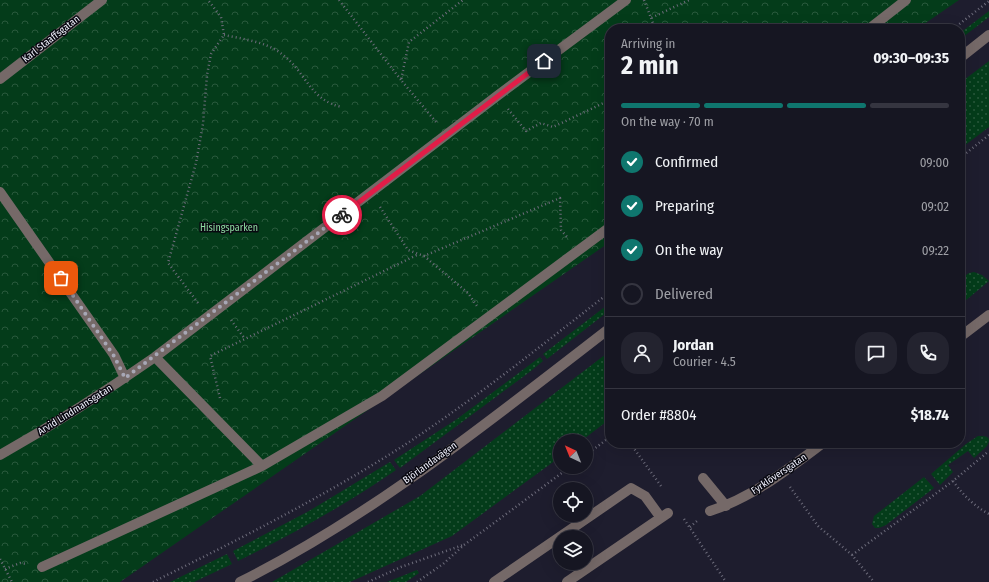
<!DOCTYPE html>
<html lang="en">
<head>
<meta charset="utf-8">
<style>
	:root { --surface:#161622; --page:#23232f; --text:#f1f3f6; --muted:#9e9fa5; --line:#353540; --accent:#0f766e }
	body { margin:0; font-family:"Fira Sans Condensed",sans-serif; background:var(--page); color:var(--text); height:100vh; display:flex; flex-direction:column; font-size:15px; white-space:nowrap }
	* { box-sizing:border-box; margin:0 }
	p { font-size:13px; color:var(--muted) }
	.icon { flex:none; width:22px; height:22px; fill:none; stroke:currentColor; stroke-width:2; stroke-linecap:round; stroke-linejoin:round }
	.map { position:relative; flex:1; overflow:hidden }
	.sheet { position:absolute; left:605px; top:24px; width:360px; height:424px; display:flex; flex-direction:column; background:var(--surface); border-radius:16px; box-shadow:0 4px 16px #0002,0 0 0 1px var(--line) }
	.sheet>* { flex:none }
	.needle { width:26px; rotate:317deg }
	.tools { position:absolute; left:553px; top:434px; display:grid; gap:8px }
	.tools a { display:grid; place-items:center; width:40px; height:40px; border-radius:50%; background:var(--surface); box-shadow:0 4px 16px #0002,0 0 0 1px var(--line); font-size:20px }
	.pin { position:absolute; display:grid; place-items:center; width:34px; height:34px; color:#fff; margin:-17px; border-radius:8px; box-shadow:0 2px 6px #0006 }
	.courier { position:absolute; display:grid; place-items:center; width:40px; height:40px; margin:-20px; border:3px solid #e11d48; border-radius:50%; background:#fff; color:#222; box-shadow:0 1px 5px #0007 }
	.summary em { font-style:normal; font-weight:700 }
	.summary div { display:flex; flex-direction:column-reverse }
	.summary { display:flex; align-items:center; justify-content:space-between; height:68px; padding:0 16px }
	h1 { font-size:26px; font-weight:700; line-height:30px }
	.bar { display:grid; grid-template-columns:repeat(4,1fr); gap:6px 4px; align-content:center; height:48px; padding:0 16px }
	.bar i { height:5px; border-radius:3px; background:var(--line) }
	.bar .active { background:var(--accent) }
	.bar p { grid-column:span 4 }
	.line { display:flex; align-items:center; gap:10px; padding:0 16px; border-top:1px solid var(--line) }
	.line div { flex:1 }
	.round { display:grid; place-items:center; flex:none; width:42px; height:42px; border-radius:16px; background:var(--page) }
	ol { padding:0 16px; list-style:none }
	li { display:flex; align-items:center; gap:12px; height:44px }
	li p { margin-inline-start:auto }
	li .icon { padding:4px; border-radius:50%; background:var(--accent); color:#fff; stroke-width:4 }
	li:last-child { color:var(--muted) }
	li i { width:22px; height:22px; border:2px solid var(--line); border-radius:50% }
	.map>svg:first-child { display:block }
	.grass { fill:url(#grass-dots) }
	.forest { fill:url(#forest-crowns) }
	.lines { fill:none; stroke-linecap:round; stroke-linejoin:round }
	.path { stroke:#6e6d7c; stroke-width:2.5; stroke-dasharray:1 3; stroke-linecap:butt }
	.minor { stroke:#756968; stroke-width:10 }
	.done { stroke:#a7a7b5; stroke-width:4; stroke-dasharray:0 7.2 }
	.route { stroke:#e11d48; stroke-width:5 }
	.labels { text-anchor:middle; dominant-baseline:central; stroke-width:3; stroke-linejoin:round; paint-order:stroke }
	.street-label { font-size:10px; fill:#f1f1fd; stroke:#080810 }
	.park-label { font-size:10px; fill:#90dfa4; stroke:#080810 }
</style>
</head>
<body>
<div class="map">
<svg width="989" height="582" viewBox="0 0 989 582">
	<defs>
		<pattern id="grass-dots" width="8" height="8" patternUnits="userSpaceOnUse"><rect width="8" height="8" fill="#043c1a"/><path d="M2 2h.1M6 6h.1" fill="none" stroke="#29593c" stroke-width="1.8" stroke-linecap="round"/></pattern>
		<pattern id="forest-crowns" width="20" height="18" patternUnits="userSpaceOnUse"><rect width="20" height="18" fill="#043c1a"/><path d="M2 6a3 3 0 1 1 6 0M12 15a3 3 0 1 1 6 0" fill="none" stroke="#29593c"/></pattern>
	</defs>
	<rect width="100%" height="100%" fill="#1e1d2e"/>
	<path class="grass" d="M 989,11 L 989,17 L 963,37 L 960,33 Z
		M 989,61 L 989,127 L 960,149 L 960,83 Z
		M 974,272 L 982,275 L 989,281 L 965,301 L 960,295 L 960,279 L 969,273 Z
		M 610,303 L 610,310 L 547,359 L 543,354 Z
		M 610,351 L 610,419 L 581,441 L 560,441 L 560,457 L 452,536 L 350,582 L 272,582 L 420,496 Z
		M 540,357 L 543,361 L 531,371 L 400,468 L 394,460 L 457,419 Z
		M 978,436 C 982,436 989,435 989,441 L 987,446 L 974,458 L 968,451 L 948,465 L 953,472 L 940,485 L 931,474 L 966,444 Z
		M 390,462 L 396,470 C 345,505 293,534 238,561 L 233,551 L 309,511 Z
		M 924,477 L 934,488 L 886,525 L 879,528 L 875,528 L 872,524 L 874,516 Z
		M 227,554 L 232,564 L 194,582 L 170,582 Z
		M 417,570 L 419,573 L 406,582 L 387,582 Z"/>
	<path class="forest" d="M 0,0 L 959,0 L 917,29 L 610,29 L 610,242 L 120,582 L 0,582 Z"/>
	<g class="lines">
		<path class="path" d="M 339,0 L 401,80
			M 644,0 L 651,18 L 689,0
			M 651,18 L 655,29
			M 953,29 L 989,1
			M 224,35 C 243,39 268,42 283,55 C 307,73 309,100 342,107
			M 508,109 L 526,131 L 541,123 L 553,127 L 610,100
			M 436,122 L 401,80 L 409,42 L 463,0
			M 960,158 L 989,135
			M 380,207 L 408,250 L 424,256 L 560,198 L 561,230 L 568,238
			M 424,256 L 468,293 L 477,306
			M 198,303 L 168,263 L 196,163 L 203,124 L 207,75 L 211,54 L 224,35 L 221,17 L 208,0
			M 231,320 L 245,339
			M 220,398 L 210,356 L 419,254
			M 630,443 L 661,486
			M 586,455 L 610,437
			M 953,481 C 963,495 974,506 989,514
			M 790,487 L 818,526 L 852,555 L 874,582
			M 684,519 L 726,582
			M 690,527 L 697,521
			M 852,555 L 953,481 L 989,451
			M 0,559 L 12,582
			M 5,569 L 20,563 L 27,564
			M 153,582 C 238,540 323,497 403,446 C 475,399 542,345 610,292
			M 368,582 L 401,567 L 463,545
			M 417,582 L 443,564 L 464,545 L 570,467"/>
		<path class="minor" d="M 869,29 L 906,0
			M 960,58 L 989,35
			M 0,79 L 102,0
			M 0,192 L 114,355 L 125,378
			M 960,337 L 989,315
			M 155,357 L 262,466 L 382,396 L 610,227
			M 0,455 C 53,425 105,392 155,357 L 497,96 L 626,0
			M 703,478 L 726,506
			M 710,511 C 753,497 787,470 823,443
			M 42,567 L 262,466
			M 240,582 C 374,515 492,419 610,328
			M 494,582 L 631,488 L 645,496 L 661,518
			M 567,582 L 668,513"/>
	</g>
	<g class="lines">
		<path class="done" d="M 61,278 L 114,356 L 125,378 L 342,215"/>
		<path class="route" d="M 342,215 L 544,61"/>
	</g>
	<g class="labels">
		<g class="street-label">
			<text transform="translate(51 39) rotate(-38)">Karl Staaffsgatan</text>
			<text transform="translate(75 410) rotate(-32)">Arvid Lindmansgatan</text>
			<text transform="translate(430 463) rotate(-36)">Björlandavägen</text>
			<text transform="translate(779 474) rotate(-34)">Fyrklöversgatan</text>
		</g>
		<g class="park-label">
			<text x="229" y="228">Hisingsparken</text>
		</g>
	</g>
</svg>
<div class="tools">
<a><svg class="needle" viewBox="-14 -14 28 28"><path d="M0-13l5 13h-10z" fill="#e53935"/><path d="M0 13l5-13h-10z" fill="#9e9fa5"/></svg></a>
<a><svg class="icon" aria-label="locate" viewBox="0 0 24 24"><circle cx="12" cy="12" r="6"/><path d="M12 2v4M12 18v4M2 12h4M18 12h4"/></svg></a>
<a><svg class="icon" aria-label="layers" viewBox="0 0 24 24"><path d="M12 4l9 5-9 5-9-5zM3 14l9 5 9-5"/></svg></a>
</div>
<div class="pin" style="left:61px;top:278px;background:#ea580c"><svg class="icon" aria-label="bag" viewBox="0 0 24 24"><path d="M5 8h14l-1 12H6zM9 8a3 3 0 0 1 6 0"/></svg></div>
<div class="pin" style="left:544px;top:61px;background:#1f2937"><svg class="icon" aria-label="home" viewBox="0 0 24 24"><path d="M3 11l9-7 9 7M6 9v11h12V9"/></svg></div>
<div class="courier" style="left:342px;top:215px"><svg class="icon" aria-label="bike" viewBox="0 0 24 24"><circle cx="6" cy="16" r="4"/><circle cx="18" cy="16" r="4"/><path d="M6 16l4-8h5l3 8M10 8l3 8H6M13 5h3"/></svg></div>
<section class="sheet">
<div class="summary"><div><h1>2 min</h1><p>Arriving in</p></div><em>09:30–09:35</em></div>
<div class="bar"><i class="active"></i><i class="active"></i><i class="active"></i><i></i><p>On the way · 70 m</p></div>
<ol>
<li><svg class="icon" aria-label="check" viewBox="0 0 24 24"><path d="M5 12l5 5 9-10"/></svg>Confirmed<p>09:00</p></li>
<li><svg class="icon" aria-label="check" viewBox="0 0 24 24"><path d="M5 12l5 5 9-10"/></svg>Preparing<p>09:02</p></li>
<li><svg class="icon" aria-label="check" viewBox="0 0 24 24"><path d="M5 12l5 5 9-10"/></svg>On the way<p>09:22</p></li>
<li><i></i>Delivered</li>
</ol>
<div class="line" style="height:72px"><a class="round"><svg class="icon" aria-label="person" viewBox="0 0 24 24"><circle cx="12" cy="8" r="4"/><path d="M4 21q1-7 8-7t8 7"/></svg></a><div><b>Jordan</b><p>Courier · 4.5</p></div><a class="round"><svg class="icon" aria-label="chat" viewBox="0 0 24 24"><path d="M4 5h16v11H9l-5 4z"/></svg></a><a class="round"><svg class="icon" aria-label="phone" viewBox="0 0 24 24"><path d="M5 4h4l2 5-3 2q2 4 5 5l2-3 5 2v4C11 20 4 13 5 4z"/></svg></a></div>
<div class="line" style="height:52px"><div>Order #8804</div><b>$18.74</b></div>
</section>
</div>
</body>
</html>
